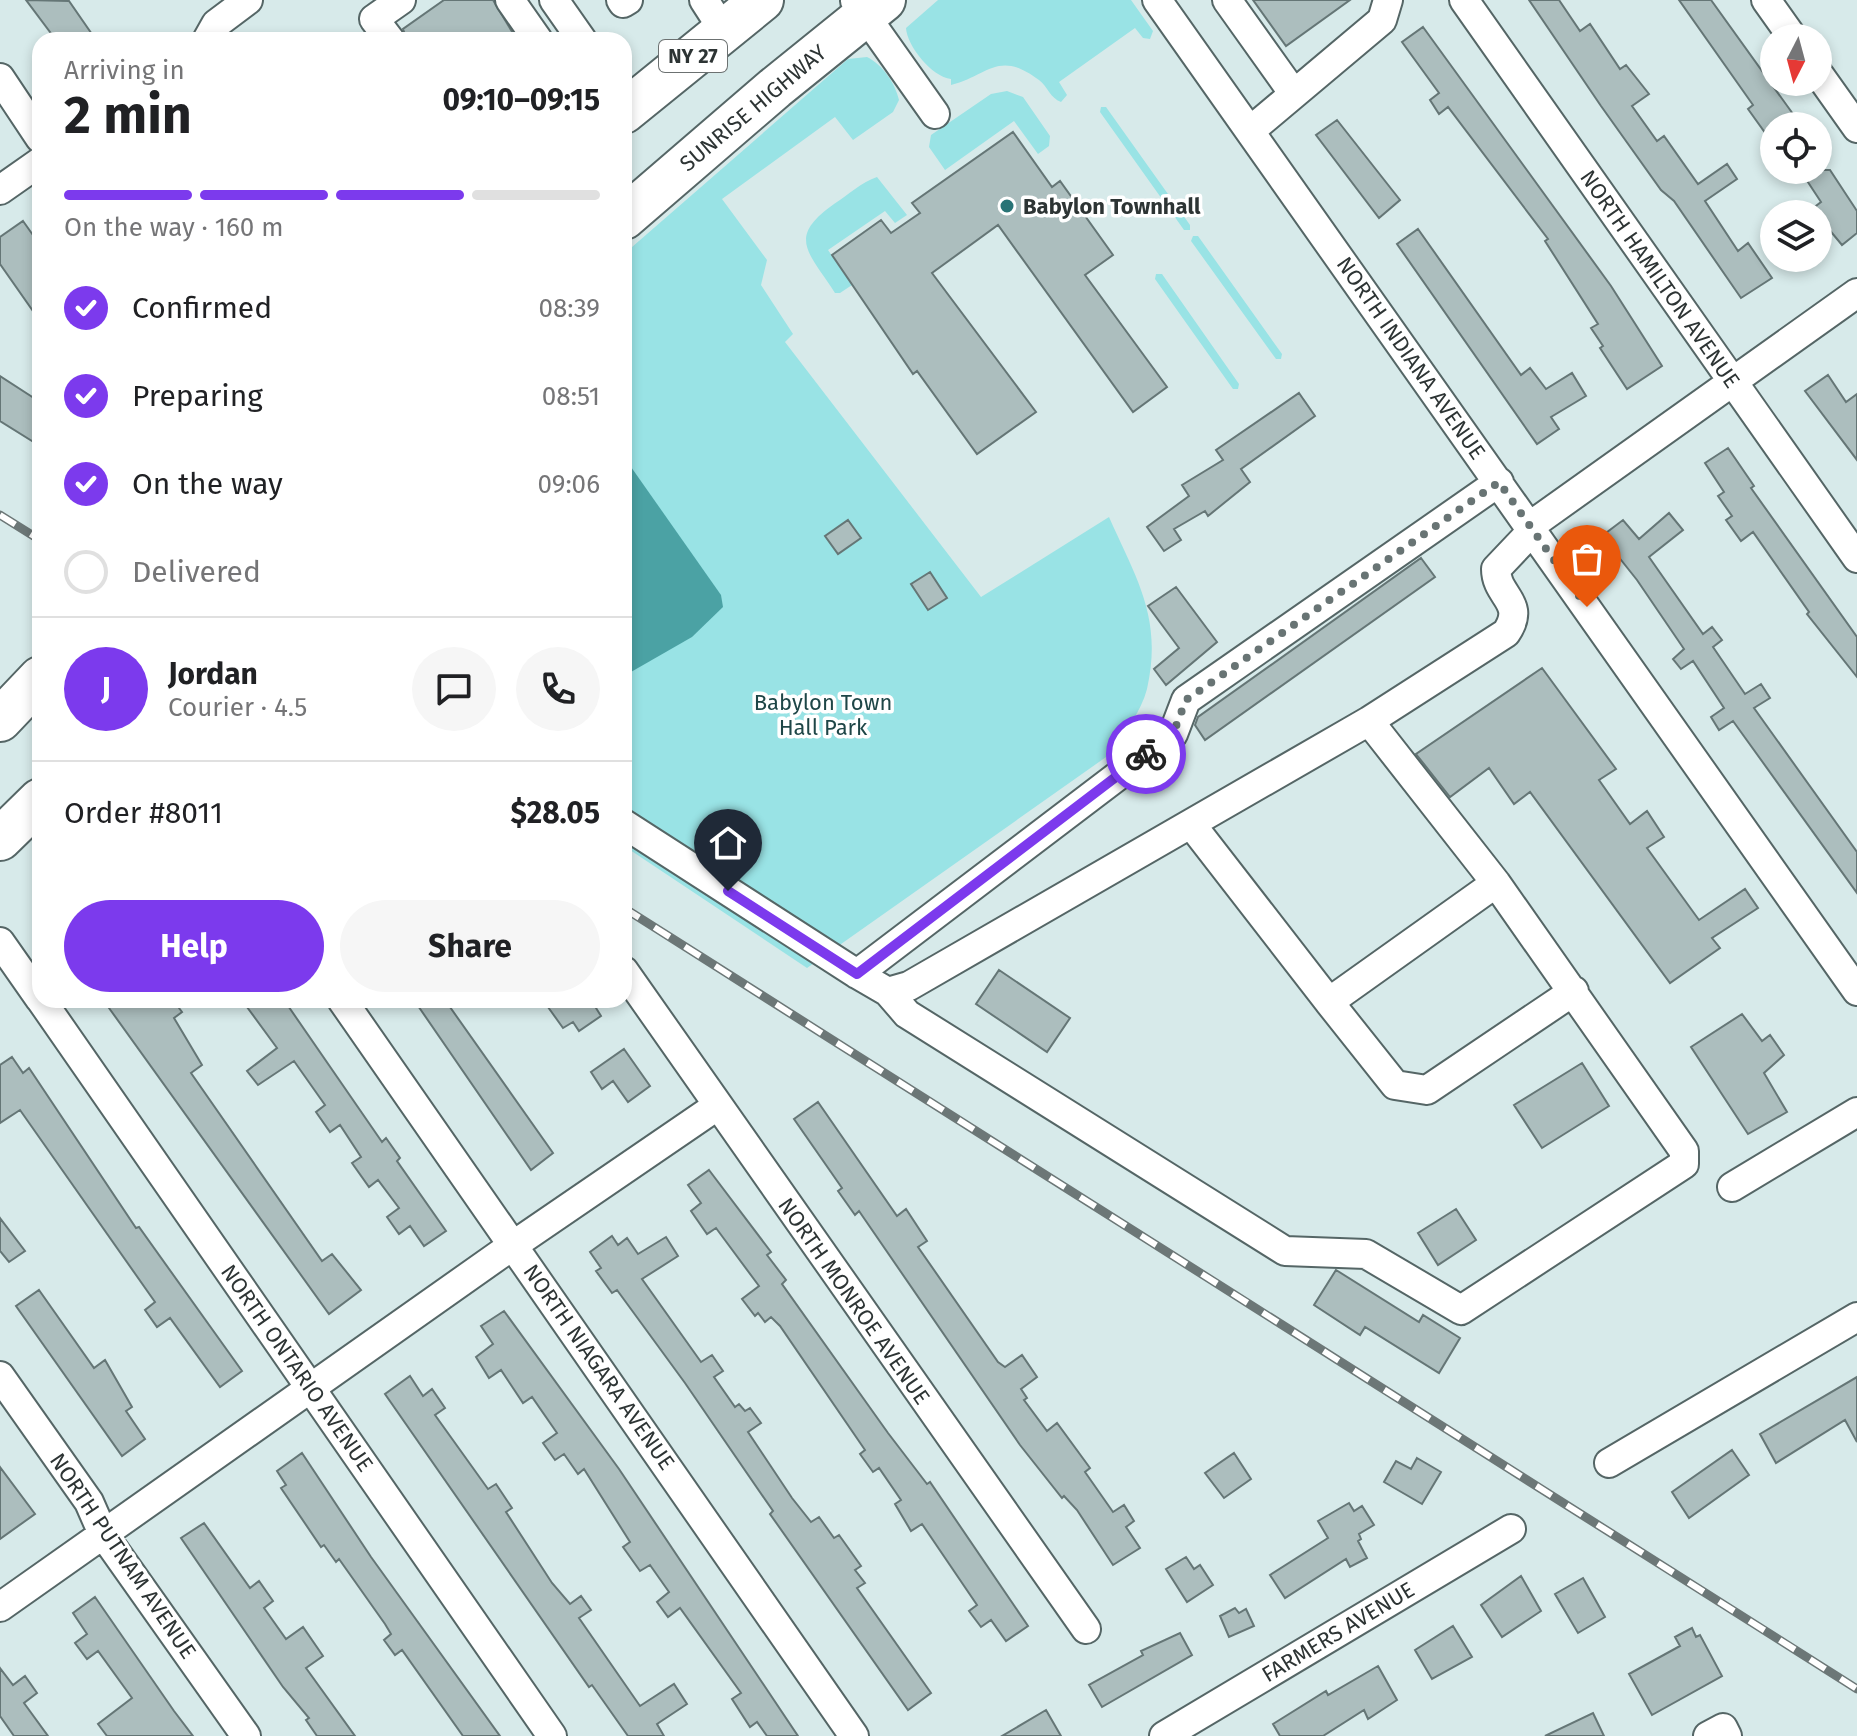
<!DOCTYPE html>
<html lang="en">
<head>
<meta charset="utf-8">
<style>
	:root { --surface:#fff; --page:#f6f6f6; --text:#202124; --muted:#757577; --line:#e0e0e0; --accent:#7c3aed }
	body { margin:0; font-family:"Fira Sans",sans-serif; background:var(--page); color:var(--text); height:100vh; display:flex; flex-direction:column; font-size:30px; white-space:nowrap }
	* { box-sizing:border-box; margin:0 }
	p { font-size:26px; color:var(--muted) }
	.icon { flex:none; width:44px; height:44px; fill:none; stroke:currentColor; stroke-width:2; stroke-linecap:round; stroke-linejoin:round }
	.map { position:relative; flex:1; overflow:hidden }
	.details { position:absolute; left:32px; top:32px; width:600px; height:976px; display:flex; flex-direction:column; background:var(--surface); border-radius:24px; box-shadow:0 4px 12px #0003 }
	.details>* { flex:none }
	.needle { width:52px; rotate:186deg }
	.controls { position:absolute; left:1760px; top:24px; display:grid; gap:16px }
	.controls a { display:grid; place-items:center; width:72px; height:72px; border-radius:50%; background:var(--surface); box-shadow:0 4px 12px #0003; font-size:40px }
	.pin { position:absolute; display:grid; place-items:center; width:68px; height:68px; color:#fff; margin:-82px -34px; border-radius:50% 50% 50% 0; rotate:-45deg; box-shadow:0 0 8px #0007 }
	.pin .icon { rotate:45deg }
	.courier { position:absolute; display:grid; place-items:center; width:80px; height:80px; margin:-40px; border:6px solid #7c3aed; border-radius:50%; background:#fff; color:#222; box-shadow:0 2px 10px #0007 }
	.overview em { font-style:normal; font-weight:700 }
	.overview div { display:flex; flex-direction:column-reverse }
	.overview { display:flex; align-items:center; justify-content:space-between; height:136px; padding:0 32px }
	h1 { font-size:52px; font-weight:700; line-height:60px }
	.bar { display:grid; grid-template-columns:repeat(4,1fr); gap:12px 8px; align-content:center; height:96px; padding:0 32px }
	.bar i { height:10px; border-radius:6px; background:var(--line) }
	.bar .current { background:var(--accent) }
	.bar p { grid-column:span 4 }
	.line { display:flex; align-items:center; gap:20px; padding:0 32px; border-top:2px solid var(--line) }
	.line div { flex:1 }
	.round { display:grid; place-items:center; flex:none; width:84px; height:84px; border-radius:42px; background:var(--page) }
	ol { padding:0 32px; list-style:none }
	li { display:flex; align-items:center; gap:24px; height:88px }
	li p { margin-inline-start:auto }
	li .icon { padding:8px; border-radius:50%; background:var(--accent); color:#fff; stroke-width:4 }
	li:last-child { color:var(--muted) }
	li i { width:44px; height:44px; border:4px solid var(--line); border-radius:50% }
	.action { display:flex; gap:16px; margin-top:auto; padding:16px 32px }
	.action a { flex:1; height:92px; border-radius:48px; background:var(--accent); color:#fff; font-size:32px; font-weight:700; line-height:92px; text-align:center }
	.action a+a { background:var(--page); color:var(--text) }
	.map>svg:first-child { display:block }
	.green { fill:#99e3e5 }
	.water { fill:#4ba2a4 }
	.building { fill:#acbebe; stroke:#657676; stroke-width:2 }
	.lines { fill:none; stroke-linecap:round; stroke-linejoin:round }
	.minor-casing { stroke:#566; stroke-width:32 }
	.highway-casing { stroke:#566; stroke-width:46 }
	.minor { stroke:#fff; stroke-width:28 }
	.highway { stroke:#fff; stroke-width:42 }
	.rail-casing { stroke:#6c7777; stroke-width:9 }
	.rail { stroke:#fff; stroke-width:6; stroke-dasharray:18; stroke-linecap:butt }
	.done { stroke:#687474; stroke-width:8; stroke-dasharray:0 14.4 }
	.route { stroke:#7c3aed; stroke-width:10 }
	.poi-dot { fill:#297476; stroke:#fff; stroke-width:3 }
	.labels { text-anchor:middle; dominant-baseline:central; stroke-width:7; stroke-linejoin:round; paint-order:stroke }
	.shield { fill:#fff; stroke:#6c7171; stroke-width:2 }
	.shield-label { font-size:20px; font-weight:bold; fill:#2d3434 }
	.street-label { font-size:22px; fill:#2d3434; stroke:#fff }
	.poi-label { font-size:22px; font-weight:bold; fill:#2d3434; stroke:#fff; text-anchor:start }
	.park-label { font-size:22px; fill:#1e4647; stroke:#fff }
</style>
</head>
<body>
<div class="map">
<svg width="1857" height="1736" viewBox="0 0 1857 1736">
	<rect width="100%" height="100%" fill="#d7eaea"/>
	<path class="green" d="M 938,0 L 1131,0 L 1153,31 L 1150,39 L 1143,38 L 1135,28 L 1059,82 L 1067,95 L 1061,102 C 1050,98 1048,87 1039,80 C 998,49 988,76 951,85 L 951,79 C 932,77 907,46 906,28 Z
		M 867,57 C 883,65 895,83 899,100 L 893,112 L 853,140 L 835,117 L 722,199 L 767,260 L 761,285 L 793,334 L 785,342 L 981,597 L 1109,517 C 1136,578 1163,618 1147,689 C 1141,712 1125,730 1116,750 L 807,968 L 624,846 L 624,254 L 848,59 Z
		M 1007,91 L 1023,97 L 1050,136 L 1049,146 L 1038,154 L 1014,121 L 945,170 L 929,147 L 931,135 L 991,94 Z
		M 1101,107 L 1106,107 L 1190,225 L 1190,230 L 1184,230 L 1100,112 Z
		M 877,177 L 907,215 L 895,223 L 885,211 L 828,250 L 852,285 L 840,293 L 835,293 C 809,252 786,238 834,204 C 848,195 862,182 877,177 Z
		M 1193,236 L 1198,236 L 1282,354 L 1281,359 L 1276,359 L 1191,241 Z
		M 1156,274 L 1162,274 L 1239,384 L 1238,389 L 1233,389 L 1155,279 Z"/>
	<path class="water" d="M 624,457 L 721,595 L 723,607 L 692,637 L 624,676 Z"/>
	<path class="building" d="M 26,0 L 69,1 L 96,40 L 56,40 Z
		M 444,0 L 493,0 L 517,40 L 407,40 L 403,29 Z
		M 1253,0 L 1350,0 L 1286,46 Z
		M 1529,0 L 1559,0 L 1580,31 L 1590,24 L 1620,69 L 1626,65 L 1649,94 L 1632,106 L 1657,141 L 1664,136 L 1698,184 L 1727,164 L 1737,179 L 1705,201 L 1738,251 L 1748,243 L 1772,278 L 1741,298 L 1674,201 L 1661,190 L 1601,106 Z
		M 1679,0 L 1711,0 L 1793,114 L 1766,134 L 1748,109 L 1753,105 Z
		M 1423,27 L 1611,286 L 1662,366 L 1627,389 L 1600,348 L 1603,346 L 1591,328 L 1598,324 L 1545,241 L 1548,239 L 1448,107 L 1439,114 L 1430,100 L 1439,93 L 1402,42 Z
		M 1337,120 L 1400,200 L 1379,218 L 1316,135 Z
		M 1013,132 L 1052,187 L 1060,181 L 1113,255 L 1085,275 L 1167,387 L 1133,412 L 998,225 L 932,273 L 1036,412 L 977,454 L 917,371 L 913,374 L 832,255 L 881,220 L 891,233 L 920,213 L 912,203 Z
		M 1800,170 L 1830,170 L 1857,211 L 1857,233 L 1842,245 L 1812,209 L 1821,202 Z
		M 23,221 L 40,245 L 40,321 L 0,264 L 0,237 Z
		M 1418,229 L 1521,375 L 1530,368 L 1546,389 L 1572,373 L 1586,396 L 1551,417 L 1559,429 L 1537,444 L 1397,244 Z
		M 1828,375 L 1846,402 L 1857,394 L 1857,460 L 1805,391 Z
		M 0,376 L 40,402 L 40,446 L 0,421 Z
		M 1299,393 L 1315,416 L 1241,469 L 1250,482 L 1208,516 L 1205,511 L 1174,529 L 1181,540 L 1164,551 L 1147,527 L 1189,496 L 1182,485 L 1223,460 L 1216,450 Z
		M 1728,448 L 1754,486 L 1751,488 L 1857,637 L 1857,677 L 1807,614 L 1809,612 L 1753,532 L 1741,541 L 1726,520 L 1732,516 L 1718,496 L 1724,492 L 1705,463 Z
		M 1669,513 L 1683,530 L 1649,557 L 1703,634 L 1712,627 L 1722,640 L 1713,647 L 1745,694 L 1761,684 L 1770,698 L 1754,708 L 1857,852 L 1857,893 L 1733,721 L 1719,730 L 1711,717 L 1724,708 L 1693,661 L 1681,669 L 1673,659 L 1684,649 L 1637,580 L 1602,536 L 1623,520 L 1639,539 Z
		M 848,520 L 861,538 L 838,554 L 825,536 Z
		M 1421,558 L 1435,577 L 1205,740 L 1195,725 L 1198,717 Z
		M 930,572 L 947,598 L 928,610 L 911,584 Z
		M 1176,587 L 1217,642 L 1166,685 L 1154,669 L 1179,648 L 1148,606 Z
		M 1542,668 L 1616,769 L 1599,780 L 1630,824 L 1647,811 L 1664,837 L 1647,848 L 1699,920 L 1745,889 L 1758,908 L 1712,938 L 1720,948 L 1670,983 L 1530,792 L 1514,804 L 1489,768 L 1450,797 L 1416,754 Z
		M 999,970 L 1070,1018 L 1047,1052 L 976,1004 Z
		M 120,1000 L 173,1000 L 182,1012 L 174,1018 L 202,1065 L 191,1073 L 322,1261 L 332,1254 L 361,1290 L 329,1314 L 109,1008 Z
		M 257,1000 L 284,1000 L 382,1142 L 386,1138 L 400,1158 L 397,1161 L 446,1231 L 424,1246 L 410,1226 L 399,1234 L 387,1217 L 399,1208 L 378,1180 L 369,1187 L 352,1163 L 361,1157 L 340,1125 L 330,1132 L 316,1112 L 325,1105 L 294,1061 L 258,1085 L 247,1071 L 277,1048 L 247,1007 Z
		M 414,1000 L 445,1000 L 553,1153 L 531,1170 Z
		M 543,1000 L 591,1000 L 601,1016 L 579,1031 L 573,1022 L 563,1028 Z
		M 1742,1014 L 1762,1041 L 1770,1035 L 1784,1055 L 1764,1073 L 1787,1112 L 1748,1134 L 1691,1047 Z
		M 624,1049 L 650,1086 L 628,1102 L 613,1081 L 602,1089 L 591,1072 Z
		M 12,1057 L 23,1073 L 29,1068 L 136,1228 L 139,1227 L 242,1371 L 220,1387 L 170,1318 L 157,1327 L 145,1310 L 155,1302 L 20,1110 L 0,1123 L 0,1065 Z
		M 1582,1063 L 1609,1106 L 1542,1148 L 1514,1105 Z
		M 818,1102 L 897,1216 L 906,1209 L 927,1241 L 918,1247 L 998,1362 L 1005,1367 L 1022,1355 L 1037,1377 L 1021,1389 L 1027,1398 L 1024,1400 L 1047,1431 L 1057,1423 L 1090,1468 L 1085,1472 L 1113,1512 L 1124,1505 L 1134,1521 L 1126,1527 L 1140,1548 L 1113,1565 L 1077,1510 L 1064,1496 L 1062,1498 L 1020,1445 L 859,1211 L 855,1215 L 838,1191 L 842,1188 L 794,1119 Z
		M 709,1170 L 771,1252 L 767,1255 L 786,1280 L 782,1284 L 888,1433 L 927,1484 L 930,1482 L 1028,1626 L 1006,1641 L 991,1620 L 981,1627 L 969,1611 L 977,1605 L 922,1524 L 911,1531 L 895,1504 L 901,1500 L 879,1468 L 873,1472 L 860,1454 L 865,1450 L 780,1326 L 771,1317 L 765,1322 L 758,1313 L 755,1316 L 742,1299 L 759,1286 L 716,1228 L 707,1234 L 691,1211 L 701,1203 L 688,1185 Z
		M 1456,1209 L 1476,1240 L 1438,1265 L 1418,1233 Z
		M 0,1218 L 25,1251 L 9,1262 L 0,1251 Z
		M 612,1236 L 618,1245 L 627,1238 L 638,1254 L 666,1237 L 678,1256 L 642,1279 L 701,1362 L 712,1355 L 723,1371 L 714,1377 L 735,1407 L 739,1404 L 745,1411 L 750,1408 L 761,1423 L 748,1432 L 792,1498 L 811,1522 L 819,1517 L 834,1538 L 839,1535 L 861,1566 L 855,1570 L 865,1583 L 857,1588 L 931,1693 L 908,1710 L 770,1514 L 773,1511 L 685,1383 L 617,1290 L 612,1293 L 596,1271 L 601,1268 L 590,1252 Z
		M 1336,1270 L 1419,1322 L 1423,1315 L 1460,1338 L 1439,1373 L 1365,1327 L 1360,1335 L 1314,1305 Z
		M 39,1290 L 94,1368 L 105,1360 L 132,1407 L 126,1411 L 145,1439 L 122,1456 L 16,1306 Z
		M 504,1311 L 619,1469 L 798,1736 L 767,1736 L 757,1722 L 750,1727 L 732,1699 L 741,1693 L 680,1608 L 668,1617 L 657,1602 L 669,1592 L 650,1565 L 640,1571 L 623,1547 L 630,1542 L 584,1469 L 578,1474 L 564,1454 L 555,1460 L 543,1443 L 557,1433 L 532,1397 L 523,1403 L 501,1370 L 489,1378 L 476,1357 L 493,1344 L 481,1326 Z
		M 410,1376 L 423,1396 L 432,1389 L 445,1408 L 435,1415 L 488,1489 L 496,1484 L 512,1508 L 506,1512 L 552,1583 L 570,1604 L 581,1596 L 591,1610 L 579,1618 L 640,1706 L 674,1684 L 687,1704 L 657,1724 L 664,1736 L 628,1736 L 592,1685 L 589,1687 L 385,1394 Z
		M 1857,1377 L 1857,1442 L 1845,1420 L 1776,1463 L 1760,1434 Z
		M 1732,1450 L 1749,1475 L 1689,1518 L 1672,1492 Z
		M 302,1453 L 371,1557 L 500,1736 L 463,1736 L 402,1650 L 395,1655 L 384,1640 L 391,1634 L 385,1624 L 339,1559 L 336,1562 L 324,1545 L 321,1547 L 281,1488 L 286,1485 L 277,1471 Z
		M 1234,1453 L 1251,1479 L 1224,1498 L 1205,1473 Z
		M 1417,1458 L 1441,1472 L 1422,1504 L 1384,1482 L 1396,1461 L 1411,1469 Z
		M 0,1467 L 35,1514 L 0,1539 Z
		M 1349,1503 L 1354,1511 L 1362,1506 L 1374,1525 L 1359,1534 L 1361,1539 L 1358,1541 L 1367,1558 L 1350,1567 L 1346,1559 L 1285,1598 L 1270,1575 L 1328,1538 L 1318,1521 Z
		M 204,1523 L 250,1588 L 259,1581 L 273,1601 L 264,1608 L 286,1639 L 303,1627 L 323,1656 L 306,1668 L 355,1736 L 317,1736 L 306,1720 L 309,1718 L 283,1687 L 181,1538 Z
		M 1186,1557 L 1194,1569 L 1200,1565 L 1213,1585 L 1187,1602 L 1166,1569 Z
		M 1521,1576 L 1541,1611 L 1502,1637 L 1481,1605 Z
		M 1583,1578 L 1605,1617 L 1578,1633 L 1555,1594 Z
		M 95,1597 L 174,1711 L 193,1736 L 107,1736 L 98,1724 L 132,1698 L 98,1651 L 87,1659 L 75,1643 L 87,1634 L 73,1613 Z
		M 1235,1608 L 1239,1613 L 1246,1609 L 1254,1626 L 1229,1637 L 1220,1616 Z
		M 1453,1626 L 1472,1657 L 1432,1679 L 1415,1650 Z
		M 1692,1628 L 1696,1637 L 1700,1635 L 1722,1676 L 1652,1715 L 1629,1674 L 1680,1646 L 1675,1637 Z
		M 1180,1633 L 1192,1655 L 1102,1707 L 1089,1685 L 1143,1655 L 1141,1651 Z
		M 1378,1666 L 1397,1700 L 1368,1719 L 1364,1710 L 1323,1736 L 1280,1736 L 1273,1724 L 1326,1691 L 1328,1695 Z
		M 0,1668 L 13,1685 L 25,1676 L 37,1693 L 24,1703 L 48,1736 L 14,1736 L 0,1716 Z
		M 1046,1710 L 1061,1736 L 1002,1736 Z
		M 1593,1713 L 1604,1736 L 1545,1736 Z"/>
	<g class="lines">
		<g class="minor-casing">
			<path id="minor" d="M 510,0 L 538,40
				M 554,0 L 582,40
				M 621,0 L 623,3 L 628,0
				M 704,0 L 724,31
				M 1157,0 L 1857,991
				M 1227,0 L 1294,94
				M 1464,0 L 1857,558
				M 1766,0 L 1793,38
				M 855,1 L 935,114
				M 207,40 L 216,24 L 248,0
				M 390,40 L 374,19 L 401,0
				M 1818,73 L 1857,128
				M 0,78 L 40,138
				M 1250,131 L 1382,20 L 1388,0
				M 0,190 L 40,162
				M 1530,526 L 1857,293
				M 624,824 L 857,974 L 888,992 L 909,986 L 1369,721 L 1506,633 C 1527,602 1496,597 1496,569 L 1533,530
				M 1191,824 L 1329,1002 L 1496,883
				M 0,942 L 40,999
				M 624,971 L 1086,1629
				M 857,974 L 1173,734 L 1186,700 L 1499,482
				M 888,992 L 907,1014 L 1285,1251 L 1366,1254 L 1461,1310 L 1684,1164 L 1684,1151 L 1496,883 L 1369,721
				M 41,1000 L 552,1736
				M 342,1000 L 854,1736
				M 1329,1002 L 1395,1085 L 1427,1090 L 1574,991
				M 1732,1187 L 1857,1112
				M 0,1376 L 89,1502 L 103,1534 L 246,1736
				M 1609,1463 L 1857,1317
				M 0,1607 L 499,1255 L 717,1106
				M 1164,1736 L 1511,1529
				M 1708,1736 L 1723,1728 L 1727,1736"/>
		</g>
		<g class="highway-casing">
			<path id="highway" d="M 624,112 L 762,0
				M 624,218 L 775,88 L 884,0
				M 0,720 L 40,678
				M 0,839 L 40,800"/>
		</g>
		<use href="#minor" class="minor"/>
		<use href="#highway" class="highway"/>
		<g class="rail-casing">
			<path id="rail" d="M 0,515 L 40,540
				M 624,908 L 1857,1689"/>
		</g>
		<use href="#rail" class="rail"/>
	</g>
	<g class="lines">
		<path class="done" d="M 1146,754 L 1173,734 L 1186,700 L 1499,482 L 1587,607"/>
		<path class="route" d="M 728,891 L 857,974 L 1146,754"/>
	</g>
	<circle class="poi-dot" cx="1007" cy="206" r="8"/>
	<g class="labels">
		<rect class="shield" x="659" y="40" width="68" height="32" rx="6"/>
		<g class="shield-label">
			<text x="693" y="56">NY 27</text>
		</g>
		<g class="street-label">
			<text transform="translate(753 108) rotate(-40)">SUNRISE HIGHWAY</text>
			<text transform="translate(1660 279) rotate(55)">NORTH HAMILTON AVENUE</text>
			<text transform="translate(1411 358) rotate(55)">NORTH INDIANA AVENUE</text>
			<text transform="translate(854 1301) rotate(55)">NORTH MONROE AVENUE</text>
			<text transform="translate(599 1367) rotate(55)">NORTH NIAGARA AVENUE</text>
			<text transform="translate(297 1368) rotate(55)">NORTH ONTARIO AVENUE</text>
			<text transform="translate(123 1556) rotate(56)">NORTH PUTNAM AVENUE</text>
			<text transform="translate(1338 1632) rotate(-31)">FARMERS AVENUE</text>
		</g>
		<g class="poi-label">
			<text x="1023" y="206">Babylon Townhall</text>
		</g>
		<g class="park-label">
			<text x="823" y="702">Babylon Town<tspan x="823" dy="25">Hall Park</tspan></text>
		</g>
	</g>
</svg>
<div class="controls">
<a><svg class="needle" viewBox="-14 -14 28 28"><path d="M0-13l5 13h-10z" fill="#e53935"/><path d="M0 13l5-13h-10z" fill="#757577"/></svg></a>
<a><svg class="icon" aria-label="locate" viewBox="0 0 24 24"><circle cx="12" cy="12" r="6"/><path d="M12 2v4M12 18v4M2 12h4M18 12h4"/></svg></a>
<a><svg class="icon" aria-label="layers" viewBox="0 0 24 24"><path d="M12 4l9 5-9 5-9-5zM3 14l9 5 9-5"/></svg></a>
</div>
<div class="pin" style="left:1587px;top:607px;background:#ea580c"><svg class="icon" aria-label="bag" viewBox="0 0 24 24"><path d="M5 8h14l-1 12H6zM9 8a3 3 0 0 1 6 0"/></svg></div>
<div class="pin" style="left:728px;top:891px;background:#1f2937"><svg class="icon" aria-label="home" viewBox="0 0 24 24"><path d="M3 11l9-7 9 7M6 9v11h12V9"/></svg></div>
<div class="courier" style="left:1146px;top:754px"><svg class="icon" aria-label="bike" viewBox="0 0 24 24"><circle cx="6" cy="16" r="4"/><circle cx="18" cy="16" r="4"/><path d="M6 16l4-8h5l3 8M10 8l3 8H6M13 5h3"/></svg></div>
<section class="details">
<div class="overview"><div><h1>2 min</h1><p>Arriving in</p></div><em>09:10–09:15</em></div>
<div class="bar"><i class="current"></i><i class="current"></i><i class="current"></i><i></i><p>On the way · 160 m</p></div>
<ol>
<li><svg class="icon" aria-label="check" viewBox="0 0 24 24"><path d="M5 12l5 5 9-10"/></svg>Confirmed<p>08:39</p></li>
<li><svg class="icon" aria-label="check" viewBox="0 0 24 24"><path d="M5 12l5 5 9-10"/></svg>Preparing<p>08:51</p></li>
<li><svg class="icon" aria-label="check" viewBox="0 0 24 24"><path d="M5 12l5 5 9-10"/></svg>On the way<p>09:06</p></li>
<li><i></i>Delivered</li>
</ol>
<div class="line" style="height:144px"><b class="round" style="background:var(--accent);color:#fff">J</b><div><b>Jordan</b><p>Courier · 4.5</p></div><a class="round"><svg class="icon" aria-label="chat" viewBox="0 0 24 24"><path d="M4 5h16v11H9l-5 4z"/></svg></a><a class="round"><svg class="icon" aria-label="phone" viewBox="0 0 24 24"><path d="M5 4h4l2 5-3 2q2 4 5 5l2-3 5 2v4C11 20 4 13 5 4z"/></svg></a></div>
<div class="line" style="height:104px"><div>Order #8011</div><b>$28.05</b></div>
<div class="action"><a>Help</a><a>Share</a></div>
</section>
</div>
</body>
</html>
